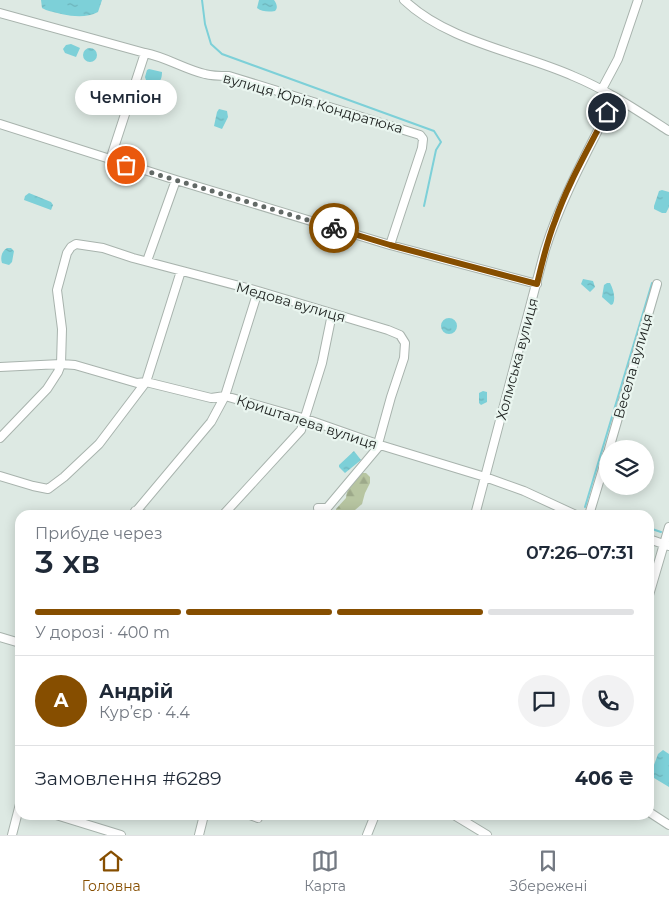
<!DOCTYPE html>
<html lang="uk">
<head>
<meta charset="utf-8">
<style>
	:root { --surface:#fff; --page:#f2f2f3; --text:#1f2937; --muted:#747a83; --line:#e0e1e3; --accent:#864e00 }
	body { margin:0; font-family:Montserrat,sans-serif; background:var(--page); color:var(--text); height:100vh; display:flex; flex-direction:column; font-size:19px; white-space:nowrap }
	* { box-sizing:border-box; margin:0 }
	p { font-size:16px; color:var(--muted) }
	.icon { flex:none; width:28px; height:28px; fill:none; stroke:currentColor; stroke-width:2; stroke-linecap:round; stroke-linejoin:round }
	.map { position:relative; flex:1; overflow:hidden }
	.side { position:absolute; left:15px; top:510px; width:639px; height:310px; display:flex; flex-direction:column; background:var(--surface); border-radius:15px; box-shadow:0 2px 12px #0003 }
	.side>* { flex:none }
	.fabs { position:absolute; left:599px; top:440px; display:grid; gap:10px }
	.fabs a { display:grid; place-items:center; width:55px; height:55px; border-radius:50%; background:var(--surface); box-shadow:0 2px 12px #0003; font-size:25px }
	.pin { position:absolute; display:grid; place-items:center; width:42px; height:42px; color:#fff; margin:-21px; border:2px solid #fff; border-radius:50%; box-shadow:0 1px 5px #0007 }
	.courier { position:absolute; display:grid; place-items:center; width:50px; height:50px; margin:-25px; border:4px solid #864e00; border-radius:50%; background:#fff; color:#222; box-shadow:0 1px 6px #0007 }
	.bubble { position:absolute; height:35px; border-radius:18px; background:var(--surface); box-shadow:0 2px 12px #0003; font-size:16px; font-weight:600; line-height:35px; text-align:center }
	.summary em { font-style:normal; font-weight:600 }
	.summary div { display:flex; flex-direction:column-reverse }
	.summary { display:flex; align-items:center; justify-content:space-between; height:85px; padding:0 20px }
	h1 { font-size:32px; font-weight:600; line-height:38px }
	.bar { display:grid; grid-template-columns:repeat(4,1fr); gap:8px 5px; align-content:center; height:60px; padding:0 20px }
	.bar i { height:6px; border-radius:4px; background:var(--line) }
	.bar .selected { background:var(--accent) }
	.bar p { grid-column:span 4 }
	.line { display:flex; align-items:center; gap:12px; padding:0 20px; border-top:1px solid var(--line) }
	.line div { flex:1 }
	.round { display:grid; place-items:center; flex:none; width:52px; height:52px; border-radius:26px; background:var(--page) }
	.tab-bar { display:flex; justify-content:space-around; align-items:center; height:70px; border-top:1px solid var(--line); background:var(--surface); font-size:14px; color:var(--muted) }
	.tab-bar a { display:grid; justify-items:center; gap:2px }
	.tab-bar .selected { color:var(--accent) }
	.map>svg:first-child { display:block }
	.forest { fill:url(#forest-firs) }
	.water { fill:url(#water-ripples) }
	.lines { fill:none; stroke-linecap:round; stroke-linejoin:round }
	.stream { stroke:#7dd0d8; stroke-width:2 }
	.minor-casing { stroke:#a8b3ad; stroke-width:10 }
	.minor { stroke:#fff; stroke-width:8 }
	.done { stroke:#626966; stroke-width:5; stroke-dasharray:0 9 }
	.route { stroke:#864e00; stroke-width:6 }
	.labels { text-anchor:middle; dominant-baseline:central; stroke-width:4.5; stroke-linejoin:round; paint-order:stroke }
	.street-label { font-size:14px; fill:#202422; stroke:#eaf6f0 }
</style>
</head>
<body>
<div class="map">
<svg width="669" height="835" viewBox="0 0 669 835">
	<defs>
		<pattern id="forest-firs" width="22" height="20" patternUnits="userSpaceOnUse" patternTransform="scale(1.25)"><rect width="22" height="20" fill="#b7c5a1"/><path d="M5 1l3.5 6h-7zM16 11l3.5 6h-7z" fill="#9da98a"/></pattern>
		<pattern id="water-ripples" width="26" height="14" patternUnits="userSpaceOnUse" patternTransform="scale(1.25)"><rect width="26" height="14" fill="#7dd0d8"/><path d="M2 4q2-2 4 0t4 0M15 11q2-2 4 0t4 0" fill="none" stroke="#6cb2b9"/></pattern>
	</defs>
	<rect width="100%" height="100%" fill="#dde9e3"/>
	<path class="forest" d="M 361,473 L 366,473 L 370,477 L 370,483 L 365,493 L 362,504 L 355,510 L 355,515 L 336,515 L 336,509 L 346,498 C 346,488 355,481 361,473 Z"/>
	<path class="water" d="M 41,0 L 102,0 L 98,12 C 83,20 63,15 46,10 L 42,8 Z
		M 259,0 L 274,0 C 277,4 278,8 275,11 C 269,12 262,12 257,8 Z
		M 71,44 L 80,48 L 76,57 L 65,53 L 63,49 L 66,45 Z
		M83 55a7 7 0 1 1 14 0a7 7 0 1 1-14 0Z
		M 149,69 L 162,72 C 162,77 161,81 157,84 L 146,80 L 145,77 L 147,70 Z
		M 219,109 L 227,111 L 228,117 L 222,129 L 214,126 L 217,112 Z
		M 662,190 L 669,192 L 669,207 L 666,213 L 662,213 L 654,209 L 654,206 L 659,191 Z
		M 29,193 L 51,202 L 53,205 L 51,210 L 24,200 L 25,196 Z
		M 7,248 L 11,248 L 14,251 L 12,262 L 9,265 L 2,263 C 0,257 2,251 7,248 Z
		M 583,279 L 593,281 L 595,287 L 590,292 L 581,284 Z
		M 607,283 L 610,283 C 613,289 616,297 613,304 L 611,305 L 602,297 L 604,285 Z
		M441 326a8 8 0 1 1 16 0a8 8 0 1 1-16 0Z
		M 483,391 L 487,392 L 487,402 L 481,405 L 479,403 L 479,393 Z
		M 354,451 L 361,460 L 345,473 L 339,467 L 339,465 Z
		M 663,750 L 669,754 L 669,787 L 654,778 L 651,773 L 658,754 Z"/>
	<g class="lines">
		<path class="stream" d="M 202,0 L 205,24 L 211,44 L 222,54 L 434,131 L 441,142 L 436,150 L 424,206
			M 585,507 L 652,283
			M 597,513 L 605,515
			M 649,528 L 661,532"/>
		<g class="minor-casing">
			<path id="minor" d="M 404,0 C 448,42 519,52 573,76 C 607,90 638,111 669,131
				M 0,13 L 145,53
				M 602,89 L 618,59 L 638,0
				M 0,124 L 176,180 L 390,245 L 537,284
				M 110,160 L 145,53 C 166,57 184,69 205,74 C 212,76 221,76 229,76 L 420,135 L 423,139 L 422,148 L 390,245
				M 147,261 L 176,180
				M 0,367 L 61,364 L 75,365 L 137,383 L 146,382 L 211,398 L 225,396 L 306,419 L 380,445 L 485,477 L 524,491 L 576,515
				M 0,438 L 47,389 L 58,372 L 61,364 L 62,329 L 57,290 L 67,253 L 71,247 L 76,244 L 103,248 L 133,258 L 258,291 L 388,330 L 400,335 L 405,343 L 404,358 L 391,397 L 378,444
				M 609,449 L 657,284
				M 0,476 L 33,486 L 48,489 L 64,477 L 99,444 L 146,382 L 181,271
				M 318,508 L 327,508 L 380,445
				M 135,511 L 145,515
				M 133,515 L 211,422 L 225,396 L 258,291
				M 223,515 L 301,430 L 322,363 L 332,314
				M 475,515 L 545,250 C 562,196 590,147 615,97
				M 589,515 L 608,452
				M 649,539 L 669,546
				M 649,595 L 669,527
				M 0,637 L 20,643
				M 649,812 L 669,825
				M 56,815 L 121,835
				M 250,815 L 258,818
				M 454,815 L 487,835
				M 12,835 L 20,804
				M 199,835 L 204,815
				M 367,835 L 375,815"/>
		</g>
		<use href="#minor" class="minor"/>
	</g>
	<g class="lines">
		<path class="done" d="M 126,165 L 334,228"/>
		<path class="route" d="M 334,228 L 390,245 L 537,284 C 542,263 547,241 555,221 C 568,183 589,148 607,112"/>
	</g>
	<g class="labels">
		<g class="street-label">
			<text transform="translate(313 103) rotate(16)">вулиця Юрія Кондратюка</text>
			<text transform="translate(291 302) rotate(16)">Медова вулиця</text>
			<text transform="translate(517 359) rotate(-75)">Холмська вулиця</text>
			<text transform="translate(633 366) rotate(-74)">Весела вулиця</text>
			<text transform="translate(307 422) rotate(18)">Кришталева вулиця</text>
		</g>
	</g>
</svg>
<div class="fabs">
<a><svg class="icon" aria-label="layers" viewBox="0 0 24 24"><path d="M12 4l9 5-9 5-9-5zM3 14l9 5 9-5"/></svg></a>
</div>
<div class="pin" style="left:126px;top:165px;background:#ea580c"><svg class="icon" aria-label="bag" viewBox="0 0 24 24"><path d="M5 8h14l-1 12H6zM9 8a3 3 0 0 1 6 0"/></svg></div>
<div class="pin" style="left:607px;top:112px;background:#1f2937"><svg class="icon" aria-label="home" viewBox="0 0 24 24"><path d="M3 11l9-7 9 7M6 9v11h12V9"/></svg></div>
<div class="courier" style="left:334px;top:228px"><svg class="icon" aria-label="bike" viewBox="0 0 24 24"><circle cx="6" cy="16" r="4"/><circle cx="18" cy="16" r="4"/><path d="M6 16l4-8h5l3 8M10 8l3 8H6M13 5h3"/></svg></div>
<div class="bubble" style="left:75px;top:80px;width:102px">Чемпіон</div>
<section class="side">
<div class="summary"><div><h1>3 хв</h1><p>Прибуде через</p></div><em>07:26–07:31</em></div>
<div class="bar"><i class="selected"></i><i class="selected"></i><i class="selected"></i><i></i><p>У дорозі · 400 m</p></div>
<div class="line" style="height:90px"><b class="round" style="background:var(--accent);color:#fff">А</b><div><b>Андрій</b><p>Кур’єр · 4.4</p></div><a class="round"><svg class="icon" aria-label="chat" viewBox="0 0 24 24"><path d="M4 5h16v11H9l-5 4z"/></svg></a><a class="round"><svg class="icon" aria-label="phone" viewBox="0 0 24 24"><path d="M5 4h4l2 5-3 2q2 4 5 5l2-3 5 2v4C11 20 4 13 5 4z"/></svg></a></div>
<div class="line" style="height:65px"><div>Замовлення #6289</div><b>406 ₴</b></div>
</section>
</div>
<nav class="tab-bar">
<a class="selected"><svg class="icon" aria-label="home" viewBox="0 0 24 24"><path d="M3 11l9-7 9 7M6 9v11h12V9"/></svg>Головна</a>
<a><svg class="icon" aria-label="map" viewBox="0 0 24 24"><path d="M3 6l6-2 6 2 6-2v14l-6 2-6-2-6 2zM9 4v14M15 6v14"/></svg>Карта</a>
<a><svg class="icon" aria-label="saved" viewBox="0 0 24 24"><path d="M7 4h10v16l-5-4-5 4z"/></svg>Збережені</a>
</nav>
</body>
</html>
